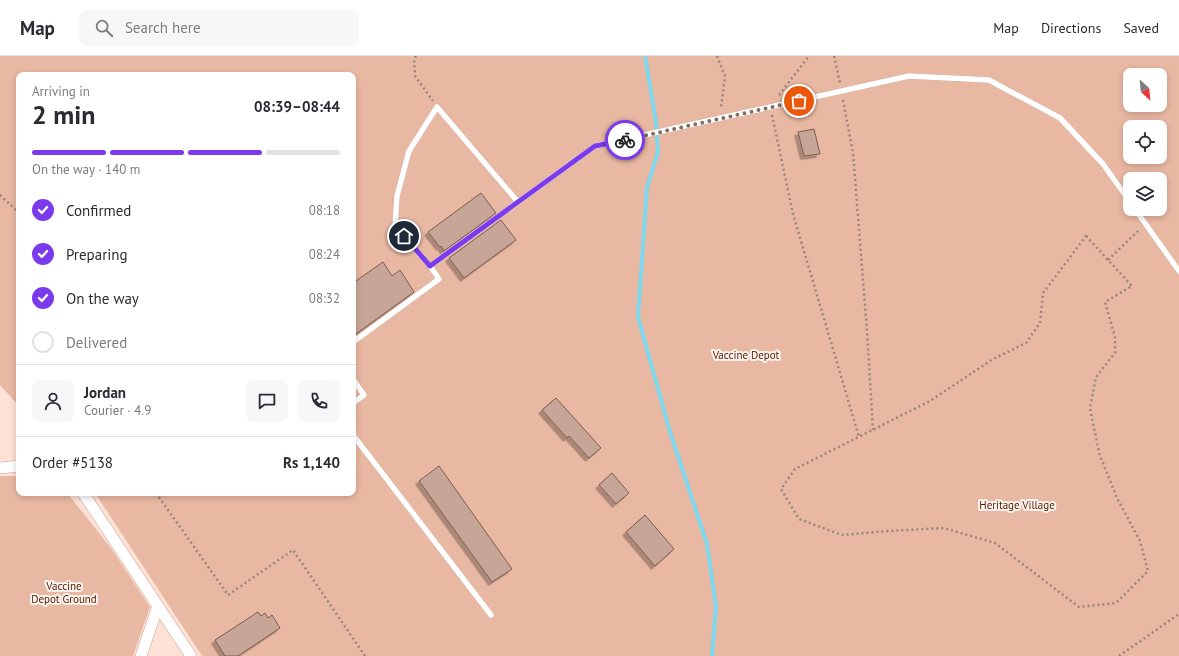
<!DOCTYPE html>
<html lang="en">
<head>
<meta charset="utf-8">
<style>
	:root { --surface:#fff; --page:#f7f7f7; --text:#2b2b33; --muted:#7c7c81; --line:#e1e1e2; --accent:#7c3aed }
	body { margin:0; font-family:"PT Sans",sans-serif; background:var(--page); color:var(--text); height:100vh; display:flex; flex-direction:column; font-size:15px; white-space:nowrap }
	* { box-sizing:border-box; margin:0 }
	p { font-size:13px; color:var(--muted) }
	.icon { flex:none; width:22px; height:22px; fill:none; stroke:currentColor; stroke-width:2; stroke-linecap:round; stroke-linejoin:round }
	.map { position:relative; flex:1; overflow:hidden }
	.sheet { position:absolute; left:16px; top:16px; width:340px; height:424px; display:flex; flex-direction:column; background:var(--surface); border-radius:8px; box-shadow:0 2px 6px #0003 }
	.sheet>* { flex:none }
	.needle { width:26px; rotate:153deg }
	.controls { position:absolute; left:1123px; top:12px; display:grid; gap:8px }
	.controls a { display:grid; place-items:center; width:44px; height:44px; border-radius:8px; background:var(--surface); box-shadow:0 2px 6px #0003; font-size:20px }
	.pin { position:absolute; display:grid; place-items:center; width:34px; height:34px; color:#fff; margin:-17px; border:2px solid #fff; border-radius:50%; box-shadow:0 1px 4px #0007 }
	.courier { position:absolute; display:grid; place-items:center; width:40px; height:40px; margin:-20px; border:3px solid #7c3aed; border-radius:50%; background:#fff; color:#222; box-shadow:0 1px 5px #0007 }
	.overview em { font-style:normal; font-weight:700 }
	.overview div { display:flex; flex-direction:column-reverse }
	.overview { display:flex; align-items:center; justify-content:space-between; height:68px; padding:0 16px }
	h1 { font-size:26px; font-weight:700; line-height:30px }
	.bar { display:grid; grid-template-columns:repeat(4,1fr); gap:6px 4px; align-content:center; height:48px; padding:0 16px }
	.bar i { height:5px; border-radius:3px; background:var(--line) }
	.bar .on { background:var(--accent) }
	.bar p { grid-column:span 4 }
	.line { display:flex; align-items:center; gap:10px; padding:0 16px; border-top:1px solid var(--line) }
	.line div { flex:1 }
	.round { display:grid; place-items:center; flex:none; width:42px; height:42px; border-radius:8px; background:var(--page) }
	ol { padding:0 16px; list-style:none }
	li { display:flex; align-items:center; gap:12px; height:44px }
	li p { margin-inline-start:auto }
	li .icon { padding:4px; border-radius:50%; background:var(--accent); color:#fff; stroke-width:4 }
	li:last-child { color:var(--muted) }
	li i { width:22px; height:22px; border:2px solid var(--line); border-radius:50% }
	header { display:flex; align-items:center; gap:24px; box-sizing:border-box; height:56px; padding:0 20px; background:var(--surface); border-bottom:1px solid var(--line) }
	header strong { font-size:19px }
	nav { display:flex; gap:22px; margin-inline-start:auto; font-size:14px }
	.search { width:280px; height:36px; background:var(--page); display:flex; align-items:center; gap:10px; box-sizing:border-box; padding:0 14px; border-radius:8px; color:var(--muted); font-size:15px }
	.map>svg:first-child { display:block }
	.green { fill:#e9b8a2; fill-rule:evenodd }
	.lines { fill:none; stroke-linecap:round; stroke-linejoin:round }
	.stream { stroke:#7ed8ed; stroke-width:4 }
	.building { fill:#c8a697; stroke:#7b5c4e; filter:url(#shadow) }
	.service-casing { stroke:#c5a394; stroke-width:6 }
	.minor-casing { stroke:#c5a394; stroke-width:12 }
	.path { stroke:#9a857c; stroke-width:2.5; stroke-dasharray:2 3; stroke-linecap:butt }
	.service { stroke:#fff; stroke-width:5.5 }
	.minor { stroke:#fff; stroke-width:11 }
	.done { stroke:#826f66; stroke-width:4; stroke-dasharray:0 7.2 }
	.route { stroke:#7c3aed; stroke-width:5 }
	.labels { text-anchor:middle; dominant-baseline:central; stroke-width:4; stroke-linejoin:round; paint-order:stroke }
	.park-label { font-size:11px; fill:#5c2000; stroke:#fbf4f1 }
</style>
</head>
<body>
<header>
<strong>Map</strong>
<div class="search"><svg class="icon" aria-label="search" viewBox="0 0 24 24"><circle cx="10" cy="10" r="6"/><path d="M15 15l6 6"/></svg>Search here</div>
<nav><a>Map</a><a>Directions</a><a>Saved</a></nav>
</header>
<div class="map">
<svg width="1179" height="600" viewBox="0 0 1179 600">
	<defs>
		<filter id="shadow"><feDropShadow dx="-3.5" dy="3.5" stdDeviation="0" flood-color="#0004"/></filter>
	</defs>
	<rect width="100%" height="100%" fill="#ffe1d5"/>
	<path class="green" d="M 0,0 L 1179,0 L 1179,600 L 202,600 L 95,437 L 353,437 L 353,19 L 19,19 L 19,350 L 0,329 ZM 1130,19 L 1160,19 L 1160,49 L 1130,49 ZM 1130,71 L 1160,71 L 1160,101 L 1130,101 ZM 1130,123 L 1160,123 L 1160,153 L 1130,153 Z
		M 0,420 L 19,420 L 19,437 L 68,438 L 111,492 L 150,551 L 133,600 L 0,600 Z"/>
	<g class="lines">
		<path class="stream" d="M 645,0 L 656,66 L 658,96 L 647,131 L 638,261 L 670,376 L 707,488 L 716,551 L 712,600"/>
	</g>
	<path class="building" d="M 814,73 L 820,98 L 804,100 L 798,76 Z
		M 481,137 L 496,157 L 444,195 L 441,190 L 440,191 L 428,176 Z
		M 501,164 L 516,184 L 464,222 L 449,202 Z
		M 383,206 L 392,220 L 400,214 L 414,236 L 353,280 L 353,227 Z
		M 556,342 L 601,392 L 589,402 L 569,380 L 567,382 L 542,354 Z
		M 439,410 L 512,513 L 492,526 L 419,425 Z
		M 612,417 L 629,437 L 616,448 L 599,429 Z
		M 645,459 L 674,493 L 655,510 L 626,476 Z
		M 258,556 L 261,560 L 265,557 L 268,562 L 272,559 L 280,572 L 238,600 L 225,600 L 215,584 Z"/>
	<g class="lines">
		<g class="service-casing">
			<path id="service" d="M 1135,153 L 1179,215
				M 430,210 L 395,170 L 397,140 L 409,95 L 437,51 L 518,146
				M 353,286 L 439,223 L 430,210 L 595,90 L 909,20 L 989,24 L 1060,62 L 1103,108 L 1130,146
				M 353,323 L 364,339 L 353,347
				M 353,379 L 491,559"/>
		</g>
		<g class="minor-casing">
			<path id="minor" d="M 0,412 L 19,410
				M 83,437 L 191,600
				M 141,600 L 158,550"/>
		</g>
		<path class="path" d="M 416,0 L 414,3 L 415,20 L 433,45
			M 717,0 L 725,20 L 721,52
			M 834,0 L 840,27
			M 779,39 L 809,0
			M 843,44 L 853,97 L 867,275 L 873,374
			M 772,59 L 793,158 L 859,381
			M 0,139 L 19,157
			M 1086,180 L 1132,230 L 1105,246 L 1115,281 L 1115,297 L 1096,321 L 1090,352 L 1099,397 L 1117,442 L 1140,485 L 1148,515 L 1116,547 L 1079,551 L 995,487 L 944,472 L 888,475 L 842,479 L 799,463 L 781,433 L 795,413 L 930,345 L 993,303 L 1026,287 L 1040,267 L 1043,237 Z
			M 1108,204 L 1139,174
			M 156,437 L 228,539 L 293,494 L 365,600
			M 1119,600 L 1179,558"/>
		<use href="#service" class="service"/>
		<use href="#minor" class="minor"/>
	</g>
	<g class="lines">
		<path class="done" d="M 625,84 L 799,45"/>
		<path class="route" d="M 404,180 L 430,210 L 595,90 L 625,84"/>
	</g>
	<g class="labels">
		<g class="park-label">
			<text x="746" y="299">Vaccine Depot</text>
			<text x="1017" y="449">Heritage Village</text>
			<text x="64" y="530">Vaccine<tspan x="64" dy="13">Depot Ground</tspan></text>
		</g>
	</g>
</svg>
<div class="controls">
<a><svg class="needle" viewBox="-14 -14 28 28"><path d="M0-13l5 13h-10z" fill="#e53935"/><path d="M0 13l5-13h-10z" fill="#7c7c81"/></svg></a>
<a><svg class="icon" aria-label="locate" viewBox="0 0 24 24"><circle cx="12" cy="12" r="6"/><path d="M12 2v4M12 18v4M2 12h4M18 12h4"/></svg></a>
<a><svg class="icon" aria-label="layers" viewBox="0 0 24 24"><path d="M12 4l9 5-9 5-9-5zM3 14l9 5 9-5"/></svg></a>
</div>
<div class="pin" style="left:799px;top:45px;background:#ea580c"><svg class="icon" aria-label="bag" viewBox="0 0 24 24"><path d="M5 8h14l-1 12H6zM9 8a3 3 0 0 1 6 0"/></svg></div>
<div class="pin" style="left:404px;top:180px;background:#1f2937"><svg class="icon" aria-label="home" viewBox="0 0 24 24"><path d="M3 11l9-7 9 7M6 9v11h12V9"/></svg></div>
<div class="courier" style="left:625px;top:84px"><svg class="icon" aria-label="bike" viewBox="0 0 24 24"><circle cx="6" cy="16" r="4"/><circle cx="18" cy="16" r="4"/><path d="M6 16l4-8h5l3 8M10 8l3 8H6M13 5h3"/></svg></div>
<section class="sheet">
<div class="overview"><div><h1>2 min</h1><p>Arriving in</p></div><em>08:39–08:44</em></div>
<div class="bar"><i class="on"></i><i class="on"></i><i class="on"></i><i></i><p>On the way · 140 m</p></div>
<ol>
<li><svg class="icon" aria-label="check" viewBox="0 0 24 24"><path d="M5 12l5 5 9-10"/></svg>Confirmed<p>08:18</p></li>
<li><svg class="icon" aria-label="check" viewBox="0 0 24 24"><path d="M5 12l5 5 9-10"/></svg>Preparing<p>08:24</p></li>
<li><svg class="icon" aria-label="check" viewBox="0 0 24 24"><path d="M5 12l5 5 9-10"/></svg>On the way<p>08:32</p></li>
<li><i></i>Delivered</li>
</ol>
<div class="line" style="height:72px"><a class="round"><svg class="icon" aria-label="person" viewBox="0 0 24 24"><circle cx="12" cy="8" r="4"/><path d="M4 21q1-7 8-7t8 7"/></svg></a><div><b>Jordan</b><p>Courier · 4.9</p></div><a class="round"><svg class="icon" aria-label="chat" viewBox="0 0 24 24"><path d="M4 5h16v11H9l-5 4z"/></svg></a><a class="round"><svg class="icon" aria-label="phone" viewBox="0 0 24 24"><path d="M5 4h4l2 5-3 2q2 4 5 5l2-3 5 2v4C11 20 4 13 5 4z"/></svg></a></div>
<div class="line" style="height:52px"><div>Order #5138</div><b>Rs 1,140</b></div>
</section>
</div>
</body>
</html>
